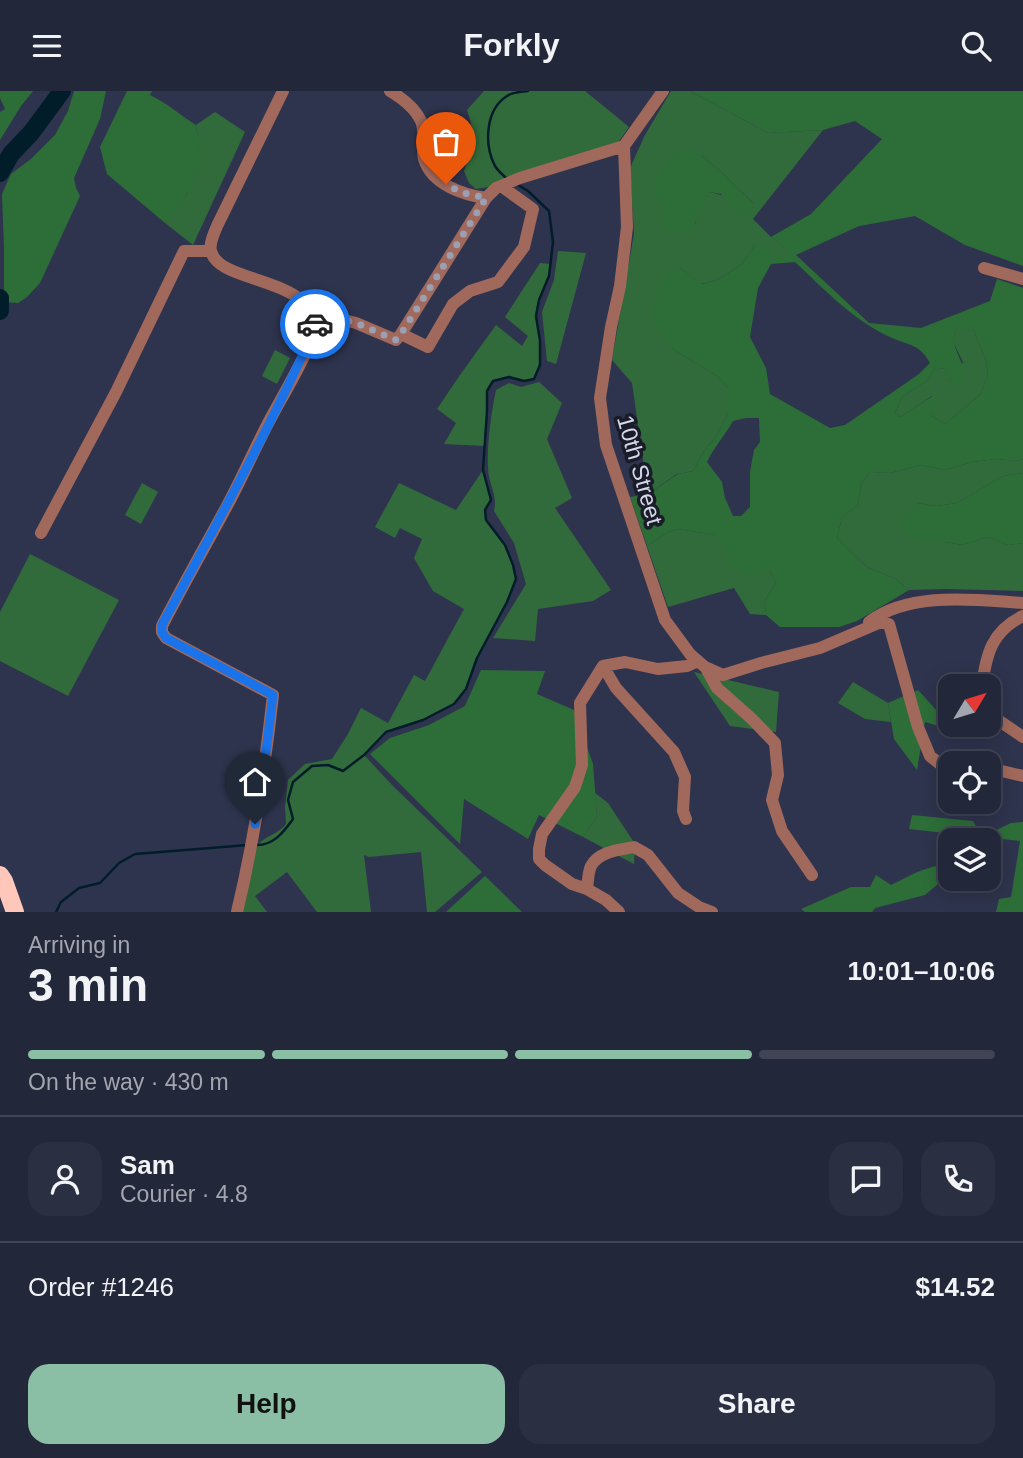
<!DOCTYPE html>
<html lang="en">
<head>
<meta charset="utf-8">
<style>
	:root { --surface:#23273a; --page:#2b2f42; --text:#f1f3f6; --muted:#a3a5af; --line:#404454; --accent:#8abfa5 }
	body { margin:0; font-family:Helvetica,sans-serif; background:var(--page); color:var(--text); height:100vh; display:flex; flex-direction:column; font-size:26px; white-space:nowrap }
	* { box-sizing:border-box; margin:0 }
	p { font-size:23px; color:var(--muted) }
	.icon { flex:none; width:38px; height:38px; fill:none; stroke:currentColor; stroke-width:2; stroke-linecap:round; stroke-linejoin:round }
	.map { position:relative; height:821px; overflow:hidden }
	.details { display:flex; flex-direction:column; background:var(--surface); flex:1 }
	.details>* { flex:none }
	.needle { width:46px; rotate:52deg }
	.controls { position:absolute; left:938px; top:583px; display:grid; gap:14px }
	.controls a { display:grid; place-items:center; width:63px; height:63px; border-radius:14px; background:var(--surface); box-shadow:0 4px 18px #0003,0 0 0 2px var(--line); font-size:35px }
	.pin { position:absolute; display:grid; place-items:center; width:60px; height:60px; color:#fff; margin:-72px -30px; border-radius:50% 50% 50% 0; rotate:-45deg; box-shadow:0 0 7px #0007 }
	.pin .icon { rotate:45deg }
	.courier { position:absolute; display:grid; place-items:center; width:70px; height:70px; margin:-35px; border:5px solid #1a73e8; border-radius:50%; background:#fff; color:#222; box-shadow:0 2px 9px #0007 }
	.summary em { font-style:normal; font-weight:700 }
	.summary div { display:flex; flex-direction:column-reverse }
	.summary { display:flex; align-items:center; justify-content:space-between; height:119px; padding:0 28px }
	h1 { font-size:46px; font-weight:700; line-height:52px }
	.bar { display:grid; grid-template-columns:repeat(4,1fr); gap:10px 7px; align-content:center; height:84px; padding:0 28px }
	.bar i { height:9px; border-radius:5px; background:var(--line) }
	.bar .selected { background:var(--accent) }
	.bar p { grid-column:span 4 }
	.line { display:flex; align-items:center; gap:18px; padding:0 28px; border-top:2px solid var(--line) }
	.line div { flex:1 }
	.round { display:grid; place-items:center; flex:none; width:74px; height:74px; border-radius:21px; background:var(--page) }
	.action { display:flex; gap:14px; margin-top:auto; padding:14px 28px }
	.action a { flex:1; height:80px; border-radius:21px; background:var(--accent); color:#111; font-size:28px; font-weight:700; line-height:80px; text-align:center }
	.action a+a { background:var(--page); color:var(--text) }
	header { display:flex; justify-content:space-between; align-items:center; height:91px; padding:0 28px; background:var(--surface); font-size:32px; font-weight:700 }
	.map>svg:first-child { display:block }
	.green { fill:#326b3b; fill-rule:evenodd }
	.forest { fill:#2d6e38; fill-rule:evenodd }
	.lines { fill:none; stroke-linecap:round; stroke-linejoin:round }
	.stream { stroke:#011d2a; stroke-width:2.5 }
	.river { stroke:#011d2a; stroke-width:18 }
	.minor { stroke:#a1695b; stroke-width:12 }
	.highway { stroke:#ffc7b9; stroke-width:18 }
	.done { stroke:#9a9fb3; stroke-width:7; stroke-dasharray:0 12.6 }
	.route { stroke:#1a73e8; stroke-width:9 }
	.labels { text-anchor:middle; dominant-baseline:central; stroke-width:7; stroke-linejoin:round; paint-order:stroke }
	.street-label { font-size:23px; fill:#d4d8e9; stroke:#1a1d29 }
</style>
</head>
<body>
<header><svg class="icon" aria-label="menu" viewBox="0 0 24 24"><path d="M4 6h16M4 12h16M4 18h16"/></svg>Forkly<svg class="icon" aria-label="search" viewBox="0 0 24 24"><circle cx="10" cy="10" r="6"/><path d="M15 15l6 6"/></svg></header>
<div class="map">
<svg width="1023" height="821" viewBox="0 0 1023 821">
	<rect width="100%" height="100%" fill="#2f344e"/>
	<path class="green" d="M 484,0 L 585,0 L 629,36 L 617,53 L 494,95 L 476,98 L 469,92 L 464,80 C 474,56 476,44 467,19 Z
		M 671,0 L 690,0 L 768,42 L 823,39 L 753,128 L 771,146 L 795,164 L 773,164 L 755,154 L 742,173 L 717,189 L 701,193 L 680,177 L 671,257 L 717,285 L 728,297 L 728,322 L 716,346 L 704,360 L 693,380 L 677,383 L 648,403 L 632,292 L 612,269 L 634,143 L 630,77 L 645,44 ZM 702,65 L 720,80 L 754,113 L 710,101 L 701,113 L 695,133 L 665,140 L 665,126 Z
		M 215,21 L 245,41 L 193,154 L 165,132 L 187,103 L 200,64 L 196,34 Z
		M 558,160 L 586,162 L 556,273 L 547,270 L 542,221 L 554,189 Z
		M 540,172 L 551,173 C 549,190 539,204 536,221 C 535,229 537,236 539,244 C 541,261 541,272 534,288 L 524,290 L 509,286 L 493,291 L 487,300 L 487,320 L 485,355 L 444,353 L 456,332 L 437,318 L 460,284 L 496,234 L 522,255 L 528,245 L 505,226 Z
		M 957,235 L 974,240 L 986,270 L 988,283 L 981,303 L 945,333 L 930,324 L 932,305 L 915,316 L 901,326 L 895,322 L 903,305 L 929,288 L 933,279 L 943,277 L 949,284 L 950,290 L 963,271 L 953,251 Z
		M 275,259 L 290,267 L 277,293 L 262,285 Z
		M 539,291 L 562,312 L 547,348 L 572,407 L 555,417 L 611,499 L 593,510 L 538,518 L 535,550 L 493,547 L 526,493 L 514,452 L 494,420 C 498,404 488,392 488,377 C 487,351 491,324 496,299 L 509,292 L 521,296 Z
		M 997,368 L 1017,370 L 1023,368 L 1023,382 L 1003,385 L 957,412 L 936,415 L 917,412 L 946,451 L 962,454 L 988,446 L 1008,454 L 1023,452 L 1023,500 L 945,498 L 909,499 L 896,488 L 867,476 L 837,447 L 842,426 L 858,414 L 861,393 L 870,381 L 890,382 L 921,374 L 945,379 L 972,371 Z
		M 483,379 L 491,409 L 485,419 L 486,429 L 505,454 L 513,474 L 516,488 L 507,511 L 477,567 L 466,598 L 454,613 L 423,629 L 386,641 L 364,664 L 393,695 L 482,781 L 435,821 L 427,821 L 421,761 L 369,766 L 364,764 L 371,821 L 317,821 L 287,781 L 255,805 L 267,821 L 242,821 L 257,754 C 266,745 278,743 286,733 L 285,716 L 288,689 L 305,673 L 332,668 L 348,643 L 361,617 L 388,632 L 414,584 L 425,590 L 464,518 L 433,500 L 414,467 L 422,448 L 400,437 L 395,447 L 375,436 L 399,392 L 456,419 Z
		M 142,392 L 158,401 L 141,433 L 125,424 Z
		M 678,438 L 717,444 L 769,479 L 776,491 L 765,510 L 766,524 L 750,523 L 734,497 L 668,516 L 647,455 L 668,441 Z
		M 30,463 L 119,509 L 68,605 L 0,570 L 0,521 Z
		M 694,581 L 779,601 L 776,641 L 730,635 Z
		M 853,591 L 888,612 L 891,631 L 865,628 L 838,612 Z
		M 595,702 L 608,712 L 635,753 L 634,773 L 583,746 L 597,725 Z"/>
	<path class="forest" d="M 0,0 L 33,0 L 21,15 L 0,49 L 0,21 L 5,18 L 0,7 Z
		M 74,0 L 106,0 L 100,28 L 74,87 L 76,97 L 80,105 L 40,192 L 27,206 L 18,212 L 4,211 L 4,158 L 2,103 L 11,83 L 31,68 L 55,44 L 68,20 Z
		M 127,0 L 152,0 L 150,4 C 167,12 180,24 196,34 C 197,43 200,53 200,62 C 201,88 181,113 165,132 L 107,83 L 100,56 Z
		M 690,0 L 1023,0 L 1023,175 L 965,154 L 915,125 L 859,135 L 796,164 L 869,232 L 921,237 L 990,210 L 997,188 L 1023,197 L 1023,368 L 1017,370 L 997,368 L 972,371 L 945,379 L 921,374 L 890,382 L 870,381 L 861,393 L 858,414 L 842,426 L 837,447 L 867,476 L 896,488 L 909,499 L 857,530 L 839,536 L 780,536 L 766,524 L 765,510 L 776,491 L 769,479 L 753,485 L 731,475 L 716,444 L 678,438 L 668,441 L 647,455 L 630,406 L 648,403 L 678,383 L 693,380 L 704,360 L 716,346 L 728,322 L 728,297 L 717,285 L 671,257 L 653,233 L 652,215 L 667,179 L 680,177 L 702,193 L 717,189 L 742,173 L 755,154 L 768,155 L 773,164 L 794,164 L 771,146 L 811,123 L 882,48 L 855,30 L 823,39 L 768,42 ZM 795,171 C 825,199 853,229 890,246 C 909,255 919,252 930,272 L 919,283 L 845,334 L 830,337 L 770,303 L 766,277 L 750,246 L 758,197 L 771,173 ZM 957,236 L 974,240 L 986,270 L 988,283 L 981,303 L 945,333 L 930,324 L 937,314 L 933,305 L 915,316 L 901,326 L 895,322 L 903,305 L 929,288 L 933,279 L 943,277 C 949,284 950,290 954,298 C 975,287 957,267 954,252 C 953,247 956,241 957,236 ZM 746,327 L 759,327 L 760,351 L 754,359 L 750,381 L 750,416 L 741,425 L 733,425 L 725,407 L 722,391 L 707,371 C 714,356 725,344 733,330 Z
		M 687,60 L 702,65 L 720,80 L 754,113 L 746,123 L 739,124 L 721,103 L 710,101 C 699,115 700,125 691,140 L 665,140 L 665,126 L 655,102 L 656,87 L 665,73 L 676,61 Z
		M 1023,382 L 1023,452 L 1008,454 L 988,446 L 962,454 L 946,451 L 923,450 L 909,446 L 901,432 L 911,416 L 917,412 L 936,415 L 957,412 L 1003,385 Z
		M 481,579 L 545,580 L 537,603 L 574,619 L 593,673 L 597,725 L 583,746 L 539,724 L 528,748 L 464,708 L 460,753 L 370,663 L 390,647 L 429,634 L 465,615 Z
		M 918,599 L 950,634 L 959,641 L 925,631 L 917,679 L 894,648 L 888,612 Z
		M 912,724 L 973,730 L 982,746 L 1011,732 L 1023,731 L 1023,821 L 996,821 L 999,808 L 1011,806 L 1020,750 L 909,738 Z
		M 935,775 L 945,787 L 925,804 L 875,817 L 872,821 L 805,821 L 801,818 L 851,796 L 870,796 L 876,784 L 891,794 L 917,781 Z
		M 485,785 L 522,821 L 446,821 Z"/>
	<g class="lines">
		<path class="stream" d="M 506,87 C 503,84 498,80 495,75 C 484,54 485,19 507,5 C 512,1 521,1 528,0
			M 255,754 C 273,755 283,742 293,728 L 288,709 L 293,691 L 312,675 L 328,674 L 343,680 L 364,664 L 386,641 L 423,629 L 454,613 L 466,598 L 477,567 L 507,511 L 516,488 L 513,474 L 505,454 L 486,429 L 485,419 L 491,409 L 483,379 L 487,320 L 487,300 L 493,290 L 509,286 L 524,290 L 534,288 L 540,274 L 540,250 L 536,225 L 539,209 L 549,185 L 553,151 L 549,120 L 528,100 L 518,94
			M 56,821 L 61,811 L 79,797 L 100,792 L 119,772 L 135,763 L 248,754"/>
		<path class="river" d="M 0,82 L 11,63 L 31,42 L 62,0
			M 0,207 L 0,220"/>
		<path class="minor" d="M 390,0 C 402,7 415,17 421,30 C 426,42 421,56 424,68 C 432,94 464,104 486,107 L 496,97 L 520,87 L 624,55 L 663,0
			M 624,55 L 627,136 L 620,195 L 611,236 L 600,307 L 606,354 L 665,529 L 690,563 L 705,576 L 723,584 L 761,572 L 820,557 L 881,531 L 889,533 L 918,636 L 930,665 L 940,673 L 950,675
			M 984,177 L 1023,188
			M 312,221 L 356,232 L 396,249 L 401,243 L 486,107
			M 401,243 L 428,256 L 453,213 L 470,200 L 498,191 L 524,156 L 533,118 L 501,95
			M 41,442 L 116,301 L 184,160 L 210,160
			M 869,531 C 910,500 975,509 1023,512
			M 698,570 L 687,575 L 658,578 L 625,571 L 603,575 L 580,612 L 582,674 L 575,696 L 542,743 L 539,758 L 539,768 L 545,774 L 572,793 L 587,798 C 588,791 588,781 591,775 C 599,760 620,759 634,756 L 648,764 L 678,802 L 699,816 L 712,821
			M 603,575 L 616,597 L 674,661 L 685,686 L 683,720 L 686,728
			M 706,577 L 717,597 L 752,628 L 775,652 L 778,684 L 772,709 L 782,740 L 812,784
			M 982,595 C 986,563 992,540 1023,525
			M 989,623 L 1023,646
			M 989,677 L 1023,685
			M 587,798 L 606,809 L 619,821
			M 237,821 C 254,750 265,677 273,604 L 166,547 L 162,541 L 162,535 C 183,494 206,454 228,413 C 244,383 257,352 273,323 C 282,306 318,246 315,232 C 305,184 219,193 211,160 C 209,153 214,142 217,135 L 283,0"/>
		<path class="highway" d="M 0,784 L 4,790 L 15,821"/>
	</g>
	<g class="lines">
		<path class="done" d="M 315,233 L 312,221 L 356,232 L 396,249 L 401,243 L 486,107 L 460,101 L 446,93"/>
		<path class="route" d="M 255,733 L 267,653 L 273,604 L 166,547 L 162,541 L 162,534 C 215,436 270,337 316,235 L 315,233"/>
	</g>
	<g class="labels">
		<g class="street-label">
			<text transform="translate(640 379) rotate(74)">10th Street</text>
		</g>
	</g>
</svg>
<div class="controls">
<a><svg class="needle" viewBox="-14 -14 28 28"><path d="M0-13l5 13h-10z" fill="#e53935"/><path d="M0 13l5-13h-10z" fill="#a3a5af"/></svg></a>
<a><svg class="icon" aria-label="locate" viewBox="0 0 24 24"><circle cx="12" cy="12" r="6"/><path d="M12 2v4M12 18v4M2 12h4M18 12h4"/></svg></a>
<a><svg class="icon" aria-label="layers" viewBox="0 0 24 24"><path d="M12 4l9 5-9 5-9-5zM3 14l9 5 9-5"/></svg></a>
</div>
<div class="pin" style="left:446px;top:93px;background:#ea580c"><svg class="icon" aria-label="bag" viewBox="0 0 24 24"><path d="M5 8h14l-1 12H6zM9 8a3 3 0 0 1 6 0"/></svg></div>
<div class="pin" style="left:255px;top:733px;background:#1f2937"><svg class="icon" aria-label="home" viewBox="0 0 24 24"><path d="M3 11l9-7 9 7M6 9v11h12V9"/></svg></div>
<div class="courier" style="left:315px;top:233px"><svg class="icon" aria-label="car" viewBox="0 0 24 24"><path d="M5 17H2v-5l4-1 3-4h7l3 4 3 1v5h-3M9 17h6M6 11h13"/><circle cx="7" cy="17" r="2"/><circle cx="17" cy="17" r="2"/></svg></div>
</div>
<section class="details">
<div class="summary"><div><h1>3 min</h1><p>Arriving in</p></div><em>10:01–10:06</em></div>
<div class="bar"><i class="selected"></i><i class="selected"></i><i class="selected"></i><i></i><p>On the way · 430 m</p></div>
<div class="line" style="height:126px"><a class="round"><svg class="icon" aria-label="person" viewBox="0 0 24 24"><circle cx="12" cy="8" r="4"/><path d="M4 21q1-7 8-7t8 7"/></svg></a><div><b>Sam</b><p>Courier · 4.8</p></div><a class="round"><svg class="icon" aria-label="chat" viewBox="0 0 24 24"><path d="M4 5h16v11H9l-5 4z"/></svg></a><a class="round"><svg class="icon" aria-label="phone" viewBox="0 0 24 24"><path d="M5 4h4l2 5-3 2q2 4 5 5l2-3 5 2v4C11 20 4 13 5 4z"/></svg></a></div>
<div class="line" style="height:91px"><div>Order #1246</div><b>$14.52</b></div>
<div class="action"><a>Help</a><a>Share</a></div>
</section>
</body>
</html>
